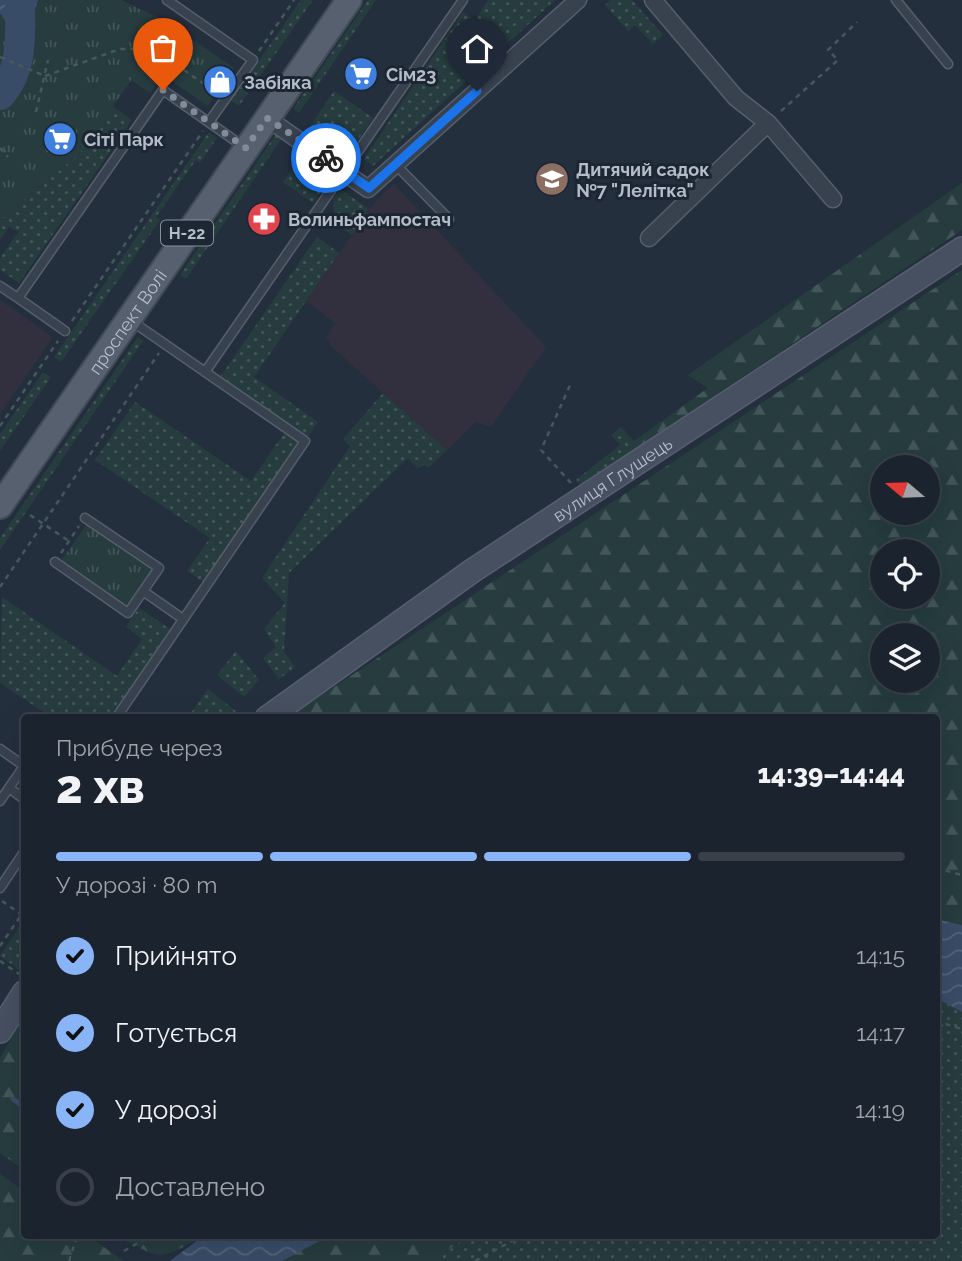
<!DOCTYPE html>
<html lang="uk">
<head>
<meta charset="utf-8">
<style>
	:root { --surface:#1b232e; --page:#242b36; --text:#f1f3f6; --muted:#a0a4aa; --line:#39404a; --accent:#8ab4f8 }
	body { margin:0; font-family:Raleway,sans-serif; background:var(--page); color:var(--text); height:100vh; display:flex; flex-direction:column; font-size:26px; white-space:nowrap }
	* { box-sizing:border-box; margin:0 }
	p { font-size:23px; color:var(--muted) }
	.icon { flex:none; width:38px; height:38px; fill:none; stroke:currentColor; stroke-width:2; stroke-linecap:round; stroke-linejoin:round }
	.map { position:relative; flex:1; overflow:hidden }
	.panel { position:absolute; left:21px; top:714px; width:919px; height:525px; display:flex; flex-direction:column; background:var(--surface); border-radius:7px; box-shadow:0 7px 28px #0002,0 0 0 2px var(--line) }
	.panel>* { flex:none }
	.needle { width:46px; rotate:289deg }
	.fabs { position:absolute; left:870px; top:455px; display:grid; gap:14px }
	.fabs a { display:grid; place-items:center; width:70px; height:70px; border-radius:50%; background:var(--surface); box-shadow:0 7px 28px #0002,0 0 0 2px var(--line); font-size:35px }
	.pin { position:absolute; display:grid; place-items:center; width:60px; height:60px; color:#fff; margin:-72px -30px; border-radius:50% 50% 50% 0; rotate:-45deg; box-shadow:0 0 7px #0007 }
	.pin .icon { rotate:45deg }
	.courier { position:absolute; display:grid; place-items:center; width:70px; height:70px; margin:-35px; border:5px solid #1a73e8; border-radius:50%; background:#fff; color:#222; box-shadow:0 2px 9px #0007 }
	.head em { font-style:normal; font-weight:800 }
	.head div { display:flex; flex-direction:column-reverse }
	.head { display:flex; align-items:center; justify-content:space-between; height:119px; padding:0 35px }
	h1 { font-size:46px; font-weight:800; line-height:52px }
	.bar { display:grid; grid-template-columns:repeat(4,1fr); gap:10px 7px; align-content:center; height:84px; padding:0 35px }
	.bar i { height:9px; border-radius:5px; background:var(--line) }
	.bar .selected { background:var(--accent) }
	.bar p { grid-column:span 4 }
	ol { padding:0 35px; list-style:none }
	li { display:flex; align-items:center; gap:21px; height:77px }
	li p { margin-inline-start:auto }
	li .icon { padding:7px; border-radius:50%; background:var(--accent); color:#111; stroke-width:4 }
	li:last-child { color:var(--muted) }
	li i { width:38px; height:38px; border:4px solid var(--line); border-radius:50% }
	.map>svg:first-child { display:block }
	.medical { fill:#32303f }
	.grass { fill:url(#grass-dots) }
	.forest { fill:url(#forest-firs); fill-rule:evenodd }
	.park { fill:url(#park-tufts) }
	.water { fill:url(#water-waves) }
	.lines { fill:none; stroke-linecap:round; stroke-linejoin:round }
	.stream { stroke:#394c67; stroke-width:5 }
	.river { stroke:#394c67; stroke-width:30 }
	.lane-casing { stroke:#565f6c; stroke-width:11 }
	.street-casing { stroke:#565f6c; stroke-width:19 }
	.secondary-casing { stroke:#565f6c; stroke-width:26 }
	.primary-casing { stroke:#414a57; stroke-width:28 }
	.path { stroke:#44595c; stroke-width:2.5; stroke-dasharray:5 5; stroke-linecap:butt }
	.lane { stroke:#38414e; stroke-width:8 }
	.street { stroke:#38414e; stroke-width:16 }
	.secondary { stroke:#465061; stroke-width:23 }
	.primary { stroke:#56606e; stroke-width:24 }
	.done { stroke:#828b98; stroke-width:7; stroke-dasharray:0 12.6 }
	.route { stroke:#1a73e8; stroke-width:9 }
	.labels { text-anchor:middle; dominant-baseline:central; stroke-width:6; stroke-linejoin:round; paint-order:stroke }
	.shield { fill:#1d2633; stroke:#878f9c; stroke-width:2 }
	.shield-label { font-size:16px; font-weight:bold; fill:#b4bcc9 }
	.poi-label { font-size:18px; font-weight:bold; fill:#b4bcc9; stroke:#1d2633; text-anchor:start }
	.street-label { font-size:18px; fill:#b4bcc9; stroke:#1d2633 }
</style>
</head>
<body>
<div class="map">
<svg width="962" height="1261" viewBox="0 0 962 1261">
	<defs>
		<pattern id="grass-dots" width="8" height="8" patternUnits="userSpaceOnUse" patternTransform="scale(1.75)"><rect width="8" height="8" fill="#263c3f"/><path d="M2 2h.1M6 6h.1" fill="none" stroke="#435659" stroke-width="1.8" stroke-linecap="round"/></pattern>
		<pattern id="forest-firs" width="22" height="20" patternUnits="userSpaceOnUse" patternTransform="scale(1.75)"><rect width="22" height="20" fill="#263c3f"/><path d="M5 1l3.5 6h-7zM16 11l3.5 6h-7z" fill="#435659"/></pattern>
		<pattern id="park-tufts" width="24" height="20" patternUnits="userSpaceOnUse" patternTransform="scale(1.75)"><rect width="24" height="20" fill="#263c3f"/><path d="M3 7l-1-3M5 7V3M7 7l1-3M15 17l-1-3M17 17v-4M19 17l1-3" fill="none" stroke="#435659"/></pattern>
		<pattern id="water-waves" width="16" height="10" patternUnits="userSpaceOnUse" patternTransform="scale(1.75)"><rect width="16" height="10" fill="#394c67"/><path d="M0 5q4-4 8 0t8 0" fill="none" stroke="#53647b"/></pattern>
	</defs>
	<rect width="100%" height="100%" fill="#242f3e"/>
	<path class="medical" d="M 394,184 L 546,347 L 491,427 L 476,422 L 447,450 L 332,347 L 326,337 L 335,323 L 306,301 L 377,199 Z
		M 0,300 L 53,337 L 0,414 Z"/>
	<path class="grass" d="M 301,0 L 313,0 L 239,106 L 231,101 Z
		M 368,0 L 376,0 L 299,113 L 293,109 Z
		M 488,0 L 555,0 L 373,166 L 364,159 L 463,12 L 475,20 Z
		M 611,0 L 632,0 L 663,35 L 653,44 L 635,25 L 628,31 L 605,5 Z
		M 334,91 L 373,118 L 343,162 L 304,135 Z
		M 113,106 L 132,120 L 19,283 L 0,270 L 0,258 L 18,232 L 9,227 L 0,240 L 0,221 L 79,154 Z
		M 209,132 L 217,138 L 200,163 L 196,160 L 156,217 L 160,220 L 61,362 L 54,357 Z
		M 276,134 L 282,138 L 186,279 L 180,275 Z
		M 304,153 L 333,174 L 313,203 L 283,182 Z
		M 340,189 L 369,209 L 352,235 L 335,223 L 333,198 Z
		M 317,237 L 339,253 L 254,377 L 318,422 L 307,438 L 220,377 Z
		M 138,337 L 143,341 L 0,550 L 0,538 Z
		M 43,372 L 51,377 L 0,451 L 0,434 Z
		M 383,393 L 447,450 L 428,468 L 424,464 L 418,469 L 408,458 L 289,573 L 284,652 L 295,667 L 279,679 L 263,658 L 276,647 L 264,629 L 285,603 L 262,578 L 350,446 L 343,439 Z
		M 135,402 L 251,481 L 284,433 L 298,442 L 203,582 L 187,571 L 210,538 L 95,460 Z
		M 621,427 L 639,446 L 581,486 L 576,480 L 620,445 L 611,435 Z
		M 2,597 L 117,676 L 142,639 L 126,627 L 139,608 L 170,629 L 110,717 L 51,717 L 0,683 Z
		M 236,651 L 259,680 L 244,697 L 217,675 Z
		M 208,689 L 236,711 L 229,717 L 188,717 Z
		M 24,920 L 24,960 L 18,969 L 0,956 Z
		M 936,998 L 962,1012 L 962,1261 L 430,1261 L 470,1236 L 936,1236 Z"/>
	<path class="forest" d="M 149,54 L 213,98 L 208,106 L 163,75 L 150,93 L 131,80 Z
		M 962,183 L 962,230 L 639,446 L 634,441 L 708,388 L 688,375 Z
		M 962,270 L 962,925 L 936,919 L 936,718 L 289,717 ZM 882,467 L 928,467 L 928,513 L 882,513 ZM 882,551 L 928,551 L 928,597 L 882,597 ZM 928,635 L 928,681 L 882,681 L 882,635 Z
		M 24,1017 L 24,1170 L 0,1153 L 0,1058 Z
		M 0,1174 L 24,1191 L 24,1236 L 88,1236 L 124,1261 L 0,1261 Z
		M 118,1236 L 203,1236 C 158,1261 164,1261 118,1236 Z
		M 329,1236 L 470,1236 L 430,1261 L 282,1261 Z"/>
	<path class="park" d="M 0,0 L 121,0 L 167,22 L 234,68 L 213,98 L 149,55 L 79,154 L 0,221 Z
		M 86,525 L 152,570 L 127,606 L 61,561 Z"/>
	<path class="water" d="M 0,0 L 38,0 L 26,35 L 22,60 L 16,58 L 17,38 L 0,13 Z
		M 936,919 L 962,925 L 962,1012 L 936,998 Z
		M 203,1236 L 329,1236 L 282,1261 L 170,1261 Z"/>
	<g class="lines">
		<path class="stream" d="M 13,1099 L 24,1107"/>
		<path class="river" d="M 0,95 C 24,69 20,33 20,0"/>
		<g class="lane-casing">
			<path id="lane" d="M 167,0 L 253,60 L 209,122
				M 896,0 L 948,64
				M 395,164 L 449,219
				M 0,286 L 18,298
				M 65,331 L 18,298 L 163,90 L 244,147
				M 205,372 L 463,0
				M 55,562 L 128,613 L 159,568 L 85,518
				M 143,591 L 183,619
				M 116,718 L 305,441 L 130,320
				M 0,749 L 24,766 L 0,801
				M 9,788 L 24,799
				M 0,888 L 24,852"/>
		</g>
		<g class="street-casing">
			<path id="street" d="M 653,0 L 736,98 L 768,123 L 833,199
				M 267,118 L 368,189 L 578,0
				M 649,238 L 768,123"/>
		</g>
		<g class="secondary-casing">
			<g id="secondary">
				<path id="s1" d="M 267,718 L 472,571 L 962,249"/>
				<path d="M 0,1031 L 24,993"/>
			</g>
		</g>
		<g class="primary-casing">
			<g id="primary">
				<path id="s2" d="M 0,506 L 349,0"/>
			</g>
		</g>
		<path class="path" d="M 259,51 L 294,0
			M 0,57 L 45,76
			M 45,76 L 120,49 L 153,49 L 216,92
			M 781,111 L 838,60 L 828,50 L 857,22
			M 36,112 L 48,60
			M 0,148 L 8,157
			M 72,321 L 203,131
			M 0,426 L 58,341
			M 571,483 L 541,450 L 571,383
			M 30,515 L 69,541
			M 61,553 L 79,526
			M 0,587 L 159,353
			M 936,868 L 962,875
			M 2,901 L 22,915
			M 0,946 L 24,911
			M 0,961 L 19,974
			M 936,1021 L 962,1029
			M 124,1251 L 150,1236
			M 69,1261 L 77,1236
			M 475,1261 L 521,1236"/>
		<use href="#lane" class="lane"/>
		<use href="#street" class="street"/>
		<use href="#secondary" class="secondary"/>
		<use href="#primary" class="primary"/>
	</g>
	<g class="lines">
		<path class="done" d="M 163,90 L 246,148 L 267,118 L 326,158"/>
		<path class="route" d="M 326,158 L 369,188 L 477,91"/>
	</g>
	<defs>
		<g id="supermarket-disc" transform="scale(1.75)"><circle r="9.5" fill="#3f7fe0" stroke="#1d2633"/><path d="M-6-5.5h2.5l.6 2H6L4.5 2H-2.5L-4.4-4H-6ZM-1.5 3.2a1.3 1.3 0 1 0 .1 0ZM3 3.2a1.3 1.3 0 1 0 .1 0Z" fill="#fff"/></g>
		<g id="shop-disc" transform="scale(1.75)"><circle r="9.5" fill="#3f7fe0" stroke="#1d2633"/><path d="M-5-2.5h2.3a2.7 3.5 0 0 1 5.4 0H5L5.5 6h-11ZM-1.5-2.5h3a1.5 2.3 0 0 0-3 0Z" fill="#fff"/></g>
		<g id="school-disc" transform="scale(1.75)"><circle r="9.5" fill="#8d6e63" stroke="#1d2633"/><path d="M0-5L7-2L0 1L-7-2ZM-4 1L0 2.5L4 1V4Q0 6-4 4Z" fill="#fff"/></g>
		<g id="pharmacy-disc" transform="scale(1.75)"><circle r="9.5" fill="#e0444e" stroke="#1d2633"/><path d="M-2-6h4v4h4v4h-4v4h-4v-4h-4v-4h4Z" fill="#fff"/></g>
	</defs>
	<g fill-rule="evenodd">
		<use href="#supermarket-disc" x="361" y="74"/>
		<use href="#shop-disc" x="220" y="82"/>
		<use href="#supermarket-disc" x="60" y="139"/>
		<use href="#school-disc" x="552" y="179"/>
		<use href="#pharmacy-disc" x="264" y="219"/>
	</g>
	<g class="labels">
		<rect class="shield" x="161" y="220.5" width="52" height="25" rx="5"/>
		<g class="shield-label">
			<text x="187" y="233">Н-22</text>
		</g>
		<g class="poi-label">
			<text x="386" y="74">Сім23</text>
			<text x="244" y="82">Забіяка</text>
			<text x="84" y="139">Сіті Парк</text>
			<text x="576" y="169">Дитячий садок<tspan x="576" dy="21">№7 "Лелітка"</tspan></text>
			<text x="288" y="219">Волиньфампостач</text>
		</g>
		<g class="street-label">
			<text stroke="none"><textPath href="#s2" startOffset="224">проспект Волі</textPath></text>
			<text stroke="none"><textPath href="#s1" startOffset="420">вулиця Глушець</textPath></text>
		</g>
	</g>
</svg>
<div class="fabs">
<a><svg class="needle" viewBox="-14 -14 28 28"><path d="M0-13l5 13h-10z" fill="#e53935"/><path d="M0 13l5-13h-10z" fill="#a0a4aa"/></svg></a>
<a><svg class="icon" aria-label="locate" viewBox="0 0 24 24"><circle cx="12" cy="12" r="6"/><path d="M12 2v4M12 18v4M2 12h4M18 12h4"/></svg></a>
<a><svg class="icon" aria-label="layers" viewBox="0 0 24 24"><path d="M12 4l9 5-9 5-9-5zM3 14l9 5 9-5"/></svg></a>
</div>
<div class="pin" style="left:163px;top:90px;background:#ea580c"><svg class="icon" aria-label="bag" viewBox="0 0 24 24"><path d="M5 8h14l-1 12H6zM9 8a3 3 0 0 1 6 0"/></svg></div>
<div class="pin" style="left:477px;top:91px;background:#1f2937"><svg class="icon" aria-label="home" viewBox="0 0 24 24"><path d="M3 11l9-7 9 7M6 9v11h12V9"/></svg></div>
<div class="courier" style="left:326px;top:158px"><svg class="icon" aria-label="bike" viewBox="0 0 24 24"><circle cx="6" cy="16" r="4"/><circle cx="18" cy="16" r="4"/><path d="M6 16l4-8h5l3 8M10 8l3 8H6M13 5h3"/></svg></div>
<section class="panel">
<div class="head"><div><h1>2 хв</h1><p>Прибуде через</p></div><em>14:39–14:44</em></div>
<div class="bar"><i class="selected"></i><i class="selected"></i><i class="selected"></i><i></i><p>У дорозі · 80 m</p></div>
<ol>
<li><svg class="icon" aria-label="check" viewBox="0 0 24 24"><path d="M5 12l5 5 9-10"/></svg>Прийнято<p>14:15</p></li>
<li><svg class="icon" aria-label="check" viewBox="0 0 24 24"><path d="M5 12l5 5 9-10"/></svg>Готується<p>14:17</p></li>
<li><svg class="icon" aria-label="check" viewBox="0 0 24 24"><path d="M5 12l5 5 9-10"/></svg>У дорозі<p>14:19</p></li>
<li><i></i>Доставлено</li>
</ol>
</section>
</div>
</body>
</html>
